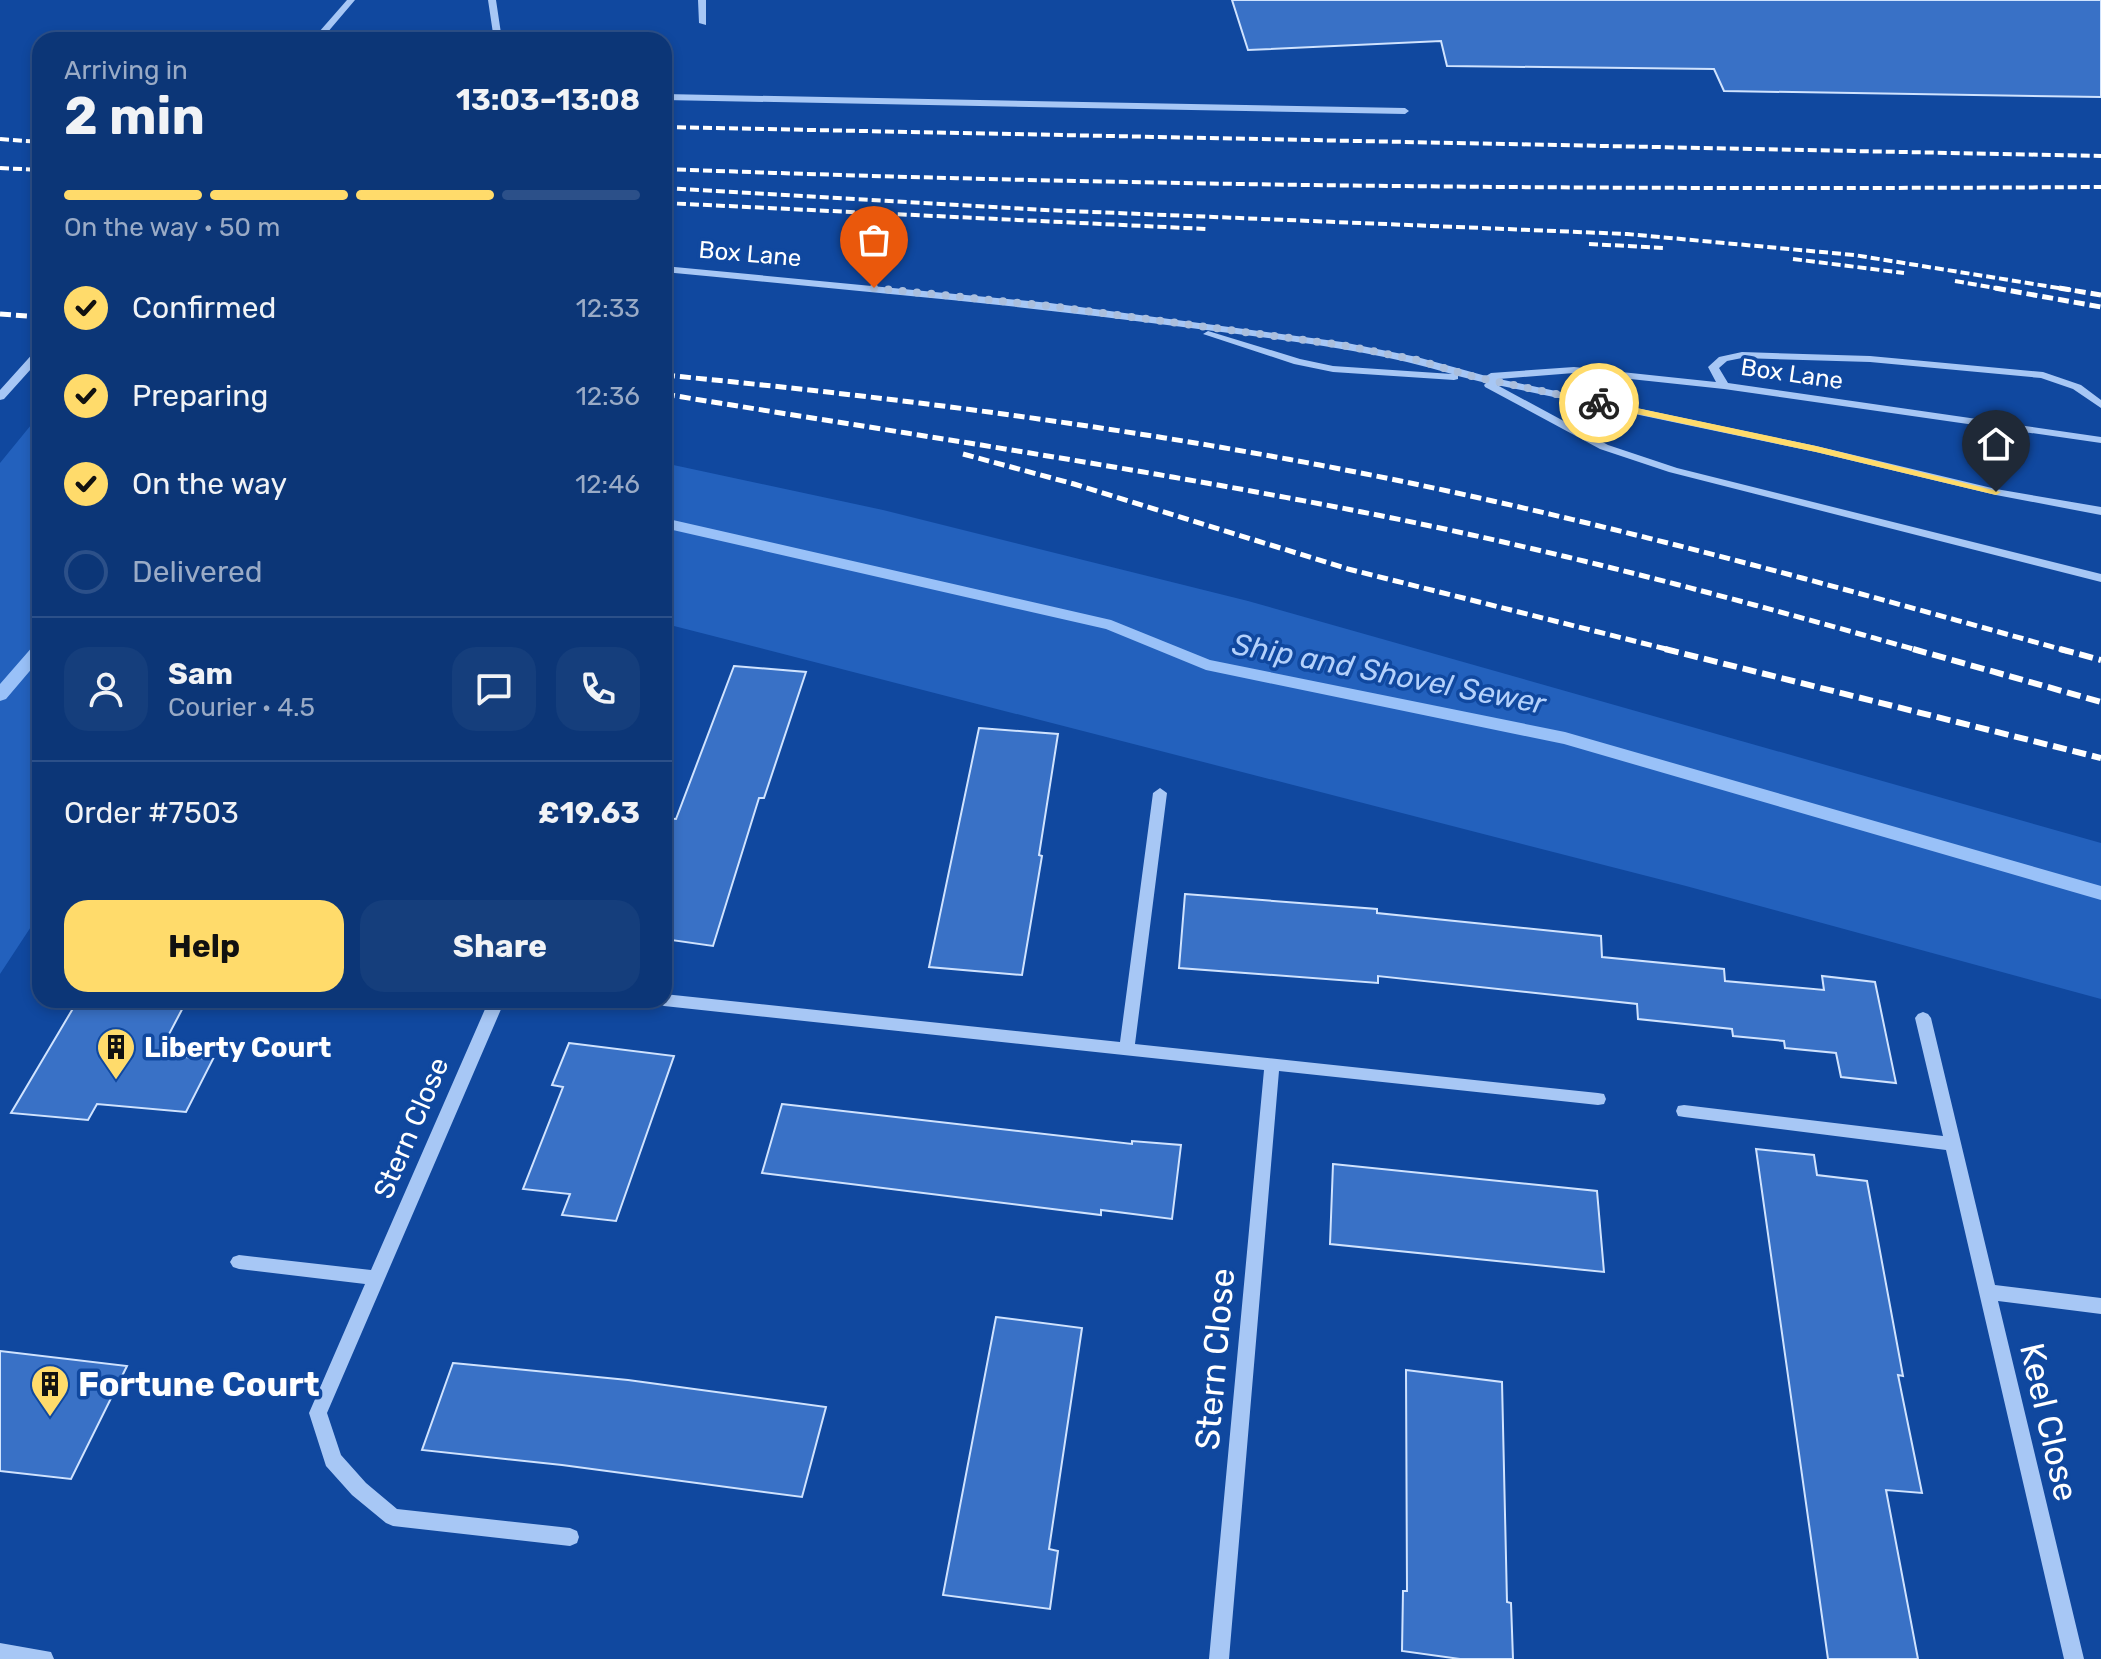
<!DOCTYPE html>
<html lang="en">
<head>
<meta charset="utf-8">
<style>
	:root { --surface:#0c3677; --page:#153e7c; --text:#f1f3f6; --muted:#9aabc6; --line:#2c5089; --accent:#ffdb6b }
	body { margin:0; font-family:Rubik,sans-serif; background:var(--page); color:var(--text); height:100vh; display:flex; flex-direction:column; font-size:30px; white-space:nowrap }
	* { box-sizing:border-box; margin:0 }
	p { font-size:26px; color:var(--muted) }
	.icon { flex:none; width:44px; height:44px; fill:none; stroke:currentColor; stroke-width:2; stroke-linecap:round; stroke-linejoin:round }
	.map { position:relative; flex:1; overflow:hidden }
	.sheet { position:absolute; left:32px; top:32px; width:640px; height:976px; display:flex; flex-direction:column; background:var(--surface); border-radius:24px; box-shadow:0 4px 12px #0003,0 0 0 2px var(--line) }
	.sheet>* { flex:none }
	.pin { position:absolute; display:grid; place-items:center; width:68px; height:68px; color:#fff; margin:-82px -34px; border-radius:50% 50% 50% 0; rotate:-45deg; box-shadow:0 0 8px #0007 }
	.pin .icon { rotate:45deg }
	.courier { position:absolute; display:grid; place-items:center; width:80px; height:80px; margin:-40px; border:6px solid #ffdb6b; border-radius:50%; background:#fff; color:#222; box-shadow:0 2px 10px #0007 }
	.head em { font-style:normal; font-weight:700 }
	.head div { display:flex; flex-direction:column-reverse }
	.head { display:flex; align-items:center; justify-content:space-between; height:136px; padding:0 32px }
	h1 { font-size:52px; font-weight:700; line-height:60px }
	.bar { display:grid; grid-template-columns:repeat(4,1fr); gap:12px 8px; align-content:center; height:96px; padding:0 32px }
	.bar i { height:10px; border-radius:6px; background:var(--line) }
	.bar .current { background:var(--accent) }
	.bar p { grid-column:span 4 }
	.line { display:flex; align-items:center; gap:20px; padding:0 32px; border-top:2px solid var(--line) }
	.line div { flex:1 }
	.round { display:grid; place-items:center; flex:none; width:84px; height:84px; border-radius:24px; background:var(--page) }
	ol { padding:0 32px; list-style:none }
	li { display:flex; align-items:center; gap:24px; height:88px }
	li p { margin-inline-start:auto }
	li .icon { padding:8px; border-radius:50%; background:var(--accent); color:#111; stroke-width:4 }
	li:last-child { color:var(--muted) }
	li i { width:44px; height:44px; border:4px solid var(--line); border-radius:50% }
	.action { display:flex; gap:16px; margin-top:auto; padding:16px 32px }
	.action a { flex:1; height:92px; border-radius:24px; background:var(--accent); color:#111; font-size:32px; font-weight:700; line-height:92px; text-align:center }
	.action a+a { background:var(--page); color:var(--text) }
	.map>svg:first-child { display:block }
	.green { fill:#2361bd }
	.lines { fill:none; stroke-linecap:round; stroke-linejoin:round }
	.stream { fill:#99c1f8; fill-rule:evenodd }
	.building { fill:#3971c6; stroke:#d0e3fe; stroke-width:2 }
	.minor { fill:#a7c7f5; fill-rule:evenodd }
	.rail-far2 { stroke:#fff; stroke-width:4; stroke-dasharray:9 4; stroke-linecap:butt }
	.rail-far1 { stroke:#fff; stroke-width:5; stroke-dasharray:11 5; stroke-linecap:butt }
	.rail { stroke:#fff; stroke-width:6; stroke-dasharray:14 6; stroke-linecap:butt }
	.route { fill:#ffdb6b }
	.done { stroke:#abbfdd; stroke-width:8; stroke-dasharray:0 14.4 }
	.labels { text-anchor:middle; dominant-baseline:central; stroke-width:7; stroke-linejoin:round; paint-order:stroke }
	.far-street-label { font-size:24px; fill:#fff; stroke:#10489f }
	.poi-label { font-size:28px; font-weight:bold; fill:#fff; stroke:#10489f; text-anchor:start }
	.street-label { font-size:28px; fill:#fff; stroke:#10489f }
	.water-label { font-size:30px; font-style:italic; fill:#b4d1fb; stroke:#10489f }
	.near-street-label { font-size:34px; fill:#fff; stroke:#10489f }
	.near-poi-label { font-size:34px; font-weight:bold; fill:#fff; stroke:#10489f; text-anchor:start }
</style>
</head>
<body>
<div class="map">
<svg width="2101" height="1659" viewBox="0 0 2101 1659">
	<rect width="100%" height="100%" fill="#10489f"/>
	<path class="green" d="M 40,414 L 40,913 L 0,974 L 0,463 Z
		M 664,463 L 883,510 L 1248,601 L 2101,843 L 2101,999 L 1686,886 L 674,626 L 664,622 Z"/>
	<g class="lines">
		<path class="stream" d="M 664,518 L 1111,620 L 1210,660 L 1565,732 L 2101,886 L 2101,900 L 1564,744 L 1206,670 L 1106,629 L 664,528 Z
			M 40,644 L 40,659 L 6,699 L 0,701 L 0,684 L 34,645 Z"/>
	</g>
	<path class="building" d="M 1232,0 L 2101,0 L 2101,97 L 1724,91 L 1714,69 L 1447,66 L 1441,41 L 1248,50 Z
		M 734,666 L 806,672 L 764,798 L 759,798 L 713,946 L 664,939 L 664,818 L 676,819 Z
		M 979,728 L 1058,734 L 1039,855 L 1042,856 L 1022,975 L 929,967 Z
		M 1185,894 L 1377,909 L 1377,913 L 1601,936 L 1602,957 L 1724,969 L 1725,981 L 1824,990 L 1822,976 L 1875,982 L 1896,1083 L 1841,1077 L 1836,1053 L 1785,1048 L 1784,1041 L 1733,1036 L 1732,1029 L 1638,1019 L 1637,1004 L 1378,976 L 1378,983 L 1179,968 Z
		M 78,1000 L 187,1000 L 158,1055 L 213,1059 L 186,1112 L 97,1104 L 88,1120 L 11,1113 Z
		M 569,1043 L 674,1056 L 616,1221 L 562,1215 L 570,1194 L 523,1189 L 563,1087 L 552,1085 Z
		M 782,1104 L 1132,1144 L 1132,1141 L 1181,1145 L 1172,1219 L 1101,1210 L 1101,1215 L 762,1173 Z
		M 1756,1149 L 1814,1155 L 1817,1175 L 1867,1181 L 1903,1376 L 1898,1375 L 1922,1493 L 1886,1490 L 1918,1659 L 1828,1659 Z
		M 1333,1164 L 1597,1191 L 1604,1272 L 1330,1244 Z
		M 996,1317 L 1082,1328 L 1049,1549 L 1058,1551 L 1050,1609 L 943,1595 Z
		M 0,1351 L 127,1366 L 71,1479 L 0,1471 Z
		M 453,1363 L 628,1380 L 826,1407 L 802,1497 L 562,1465 L 422,1450 Z
		M 1406,1370 L 1502,1382 L 1507,1602 L 1511,1603 L 1513,1659 L 1460,1659 L 1402,1651 L 1403,1591 L 1407,1591 Z"/>
	<g class="lines">
		<path class="minor" d="M 347,0 L 355,0 L 321,40 L 312,40 Z
			M 488,0 L 496,0 L 502,40 L 494,40 Z
			M 698,0 L 706,0 L 706,25 L 699,23 Z
			M 664,94 L 1405,108 L 1409,111 L 1405,114 L 664,100 Z
			M 664,266 L 1050,303 L 1342,342 L 1417,357 L 1486,376 L 1491,373 L 1574,367 L 1716,382 L 1708,367 L 1719,357 L 1742,352 L 1870,356 L 2043,372 L 2081,385 L 2101,400 L 2101,408 L 2073,389 L 2041,378 L 1870,362 L 1742,358 L 1727,361 L 1719,368 L 1728,383 L 2101,437 L 2101,443 L 1724,389 L 1574,373 L 1499,379 L 1816,446 L 1996,489 L 2101,507 L 2101,515 L 1996,495 L 1816,452 L 1497,385 L 1608,445 L 1677,468 L 2101,574 L 2101,582 L 1669,472 L 1600,449 L 1485,387 L 1484,385 L 1486,383 L 1458,376 L 1458,379 L 1454,380 L 1333,372 L 1294,364 L 1203,334 L 1208,331 L 1300,359 L 1333,366 L 1452,374 C 1364,348 1273,339 1183,327 C 1011,304 837,289 664,272 Z
			M 40,349 L 40,359 L 4,399 L 0,400 L 0,390 L 36,350 Z
			M 1160,788 L 1167,793 L 1135,1044 L 1598,1093 L 1604,1094 L 1606,1099 L 1604,1104 L 1598,1105 L 1279,1071 L 1229,1659 L 1209,1659 L 1264,1070 L 664,1006 L 659,1004 L 656,1000 L 664,1000 L 664,994 L 1120,1042 L 1153,793 Z
			M 489,1000 L 505,1000 L 327,1413 L 341,1455 L 366,1483 L 397,1509 L 570,1528 L 577,1531 L 579,1537 L 577,1543 L 570,1546 L 393,1526 L 386,1523 L 352,1495 L 326,1466 L 309,1413 L 365,1284 L 239,1269 L 233,1267 L 230,1262 L 233,1257 L 239,1255 L 371,1270 Z
			M 1923,1012 L 1928,1014 L 1931,1018 L 1995,1285 L 2101,1298 L 2101,1314 L 1998,1301 L 2084,1659 L 2064,1659 L 1946,1150 L 1684,1117 L 1678,1116 L 1676,1111 L 1678,1106 L 1684,1105 L 1943,1136 L 1915,1018 L 1918,1014 Z
			M 0,1643 L 51,1652 L 54,1659 L 0,1659 Z"/>
		<path class="rail-far2" d="M 664,127 L 2101,156
			M 0,139 L 40,142
			M 0,168 L 40,170
			M 664,169 C 1143,187 1622,190 2101,187
			M 664,188 L 1045,210 L 1627,234 L 1854,255 L 2071,290
			M 664,203 L 1206,229
			M 1589,244 L 1665,248
			M 1793,259 L 1904,273
			M 1955,281 L 2006,290"/>
		<path class="rail-far1" d="M 1995,288 L 2101,307
			M 2059,288 L 2101,295
			M 0,314 L 40,317
			M 664,375 C 903,398 1141,429 1376,476 C 1609,523 1838,587 2067,651
			M 664,394 C 895,432 1127,466 1357,511 C 1547,548 1734,598 1920,651
			M 963,454 L 1074,484 L 1348,569 L 1674,651"/>
		<path class="rail" d="M 1665,649 L 2101,758
			M 1913,649 L 2101,702
			M 2060,649 L 2101,660"/>
	</g>
	<path class="route" d="M 1599,400 L 1816,446 L 2001,492 L 1996,495 L 1816,452 L 1595,405 L 1593,403 Z"/>
	<g class="lines">
		<path class="done" d="M 874,288 L 1050,306 L 1342,345 L 1417,360 L 1475,377 L 1599,403"/>
	</g>
	<defs>
		<g id="building-pin" transform="scale(2)"><path d="M0 17L-7.5 6A9.5 9.5 0 1 1 7.5 6Z" fill="#ffdb6b" stroke="#10489f"/><path d="M-4-6H4V6H1V3H-1V6H-4ZM-2.5-4.3h1.7v1.8h-1.7ZM.8-4.3h1.7v1.8H.8ZM-2.5-1h1.7V.8h-1.7ZM.8-1h1.7V.8H.8Z" fill="#111"/></g>
	</defs>
	<g fill-rule="evenodd">
		<use href="#building-pin" x="116" y="1047"/>
		<use href="#building-pin" x="50" y="1384"/>
	</g>
	<g class="labels">
		<g class="far-street-label">
			<text transform="translate(750 254) rotate(5)">Box Lane</text>
			<text transform="translate(1792 374) rotate(8)">Box Lane</text>
		</g>
		<g class="poi-label">
			<text x="144" y="1047">Liberty Court</text>
		</g>
		<g class="street-label">
			<text transform="translate(411 1128) rotate(-67)">Stern Close</text>
		</g>
		<g class="water-label">
			<text transform="translate(1389 674) rotate(11)">Ship and Shovel Sewer</text>
		</g>
		<g class="near-street-label">
			<text transform="translate(1215 1359) rotate(-85)">Stern Close</text>
			<text transform="translate(2049 1422) rotate(77)">Keel Close</text>
		</g>
		<g class="near-poi-label">
			<text x="78" y="1384">Fortune Court</text>
		</g>
	</g>
</svg>
<div class="pin" style="left:874px;top:288px;background:#ea580c"><svg class="icon" aria-label="bag" viewBox="0 0 24 24"><path d="M5 8h14l-1 12H6zM9 8a3 3 0 0 1 6 0"/></svg></div>
<div class="pin" style="left:1996px;top:492px;background:#1f2937"><svg class="icon" aria-label="home" viewBox="0 0 24 24"><path d="M3 11l9-7 9 7M6 9v11h12V9"/></svg></div>
<div class="courier" style="left:1599px;top:403px"><svg class="icon" aria-label="bike" viewBox="0 0 24 24"><circle cx="6" cy="16" r="4"/><circle cx="18" cy="16" r="4"/><path d="M6 16l4-8h5l3 8M10 8l3 8H6M13 5h3"/></svg></div>
<section class="sheet">
<div class="head"><div><h1>2 min</h1><p>Arriving in</p></div><em>13:03–13:08</em></div>
<div class="bar"><i class="current"></i><i class="current"></i><i class="current"></i><i></i><p>On the way · 50 m</p></div>
<ol>
<li><svg class="icon" aria-label="check" viewBox="0 0 24 24"><path d="M5 12l5 5 9-10"/></svg>Confirmed<p>12:33</p></li>
<li><svg class="icon" aria-label="check" viewBox="0 0 24 24"><path d="M5 12l5 5 9-10"/></svg>Preparing<p>12:36</p></li>
<li><svg class="icon" aria-label="check" viewBox="0 0 24 24"><path d="M5 12l5 5 9-10"/></svg>On the way<p>12:46</p></li>
<li><i></i>Delivered</li>
</ol>
<div class="line" style="height:144px"><a class="round"><svg class="icon" aria-label="person" viewBox="0 0 24 24"><circle cx="12" cy="8" r="4"/><path d="M4 21q1-7 8-7t8 7"/></svg></a><div><b>Sam</b><p>Courier · 4.5</p></div><a class="round"><svg class="icon" aria-label="chat" viewBox="0 0 24 24"><path d="M4 5h16v11H9l-5 4z"/></svg></a><a class="round"><svg class="icon" aria-label="phone" viewBox="0 0 24 24"><path d="M5 4h4l2 5-3 2q2 4 5 5l2-3 5 2v4C11 20 4 13 5 4z"/></svg></a></div>
<div class="line" style="height:104px"><div>Order #7503</div><b>£19.63</b></div>
<div class="action"><a>Help</a><a>Share</a></div>
</section>
</div>
</body>
</html>
